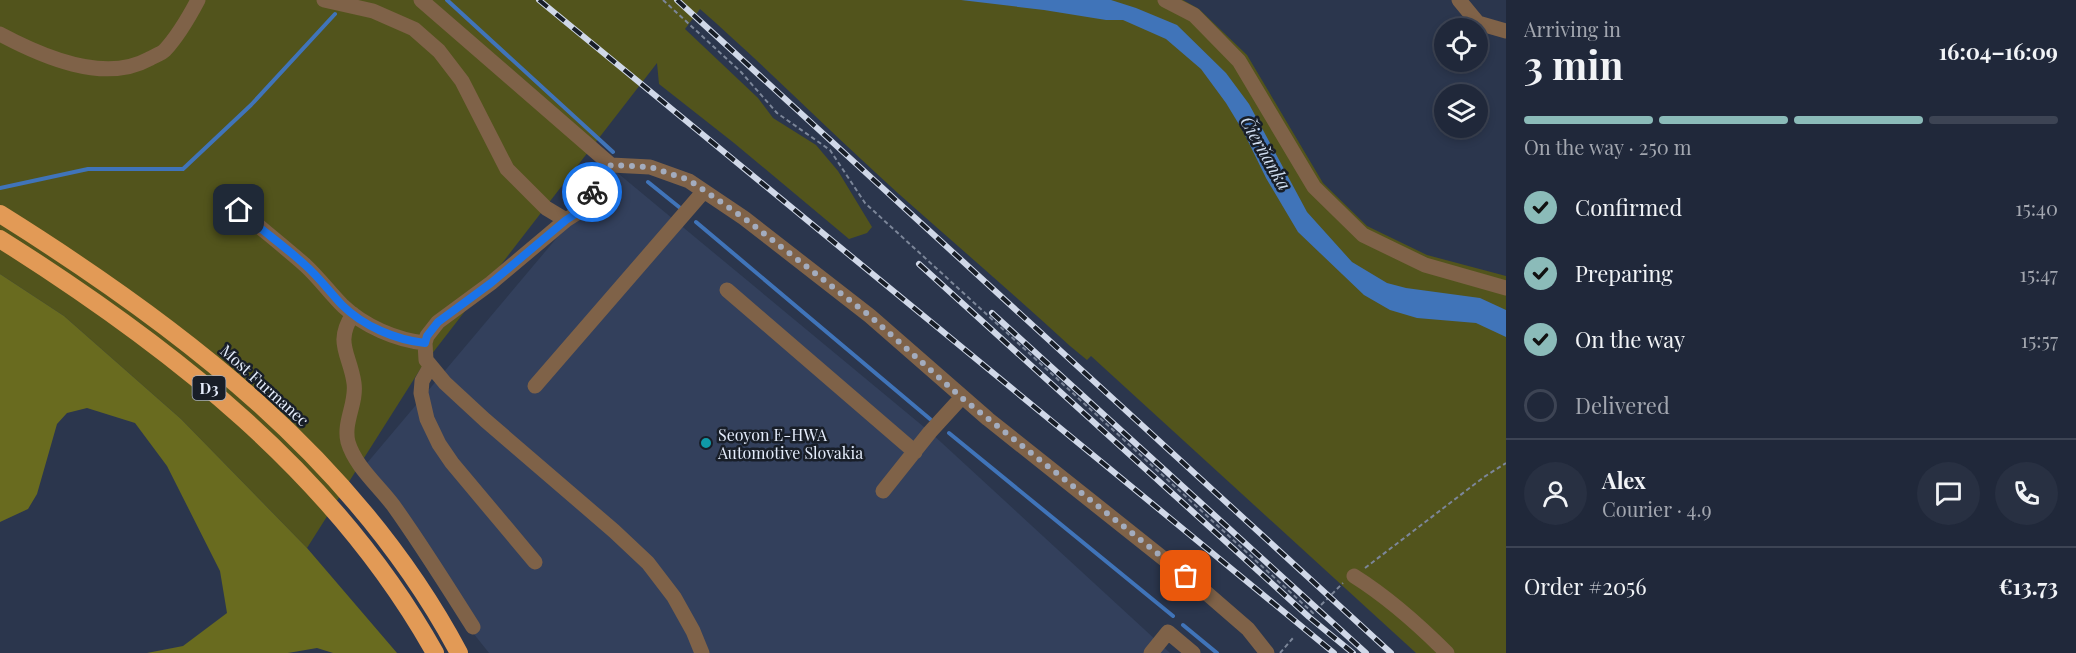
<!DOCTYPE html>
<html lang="en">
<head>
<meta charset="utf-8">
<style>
	:root { --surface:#20283a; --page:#283042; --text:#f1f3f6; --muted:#a2a6af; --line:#3d4454; --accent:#8bbbb9 }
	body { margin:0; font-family:"Playfair Display",serif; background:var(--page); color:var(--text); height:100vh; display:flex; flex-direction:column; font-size:22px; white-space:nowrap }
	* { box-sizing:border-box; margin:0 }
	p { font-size:20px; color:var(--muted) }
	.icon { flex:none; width:33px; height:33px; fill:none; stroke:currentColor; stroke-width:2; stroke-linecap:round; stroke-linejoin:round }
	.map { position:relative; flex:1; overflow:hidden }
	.sheet { display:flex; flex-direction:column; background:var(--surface); width:570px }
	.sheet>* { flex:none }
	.tools { position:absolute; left:1434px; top:18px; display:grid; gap:12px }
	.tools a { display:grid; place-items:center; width:54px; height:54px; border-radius:50%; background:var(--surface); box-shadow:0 3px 9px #0003,0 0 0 2px var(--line); font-size:30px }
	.pin { position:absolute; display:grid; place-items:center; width:51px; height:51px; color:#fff; margin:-26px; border-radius:12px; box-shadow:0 3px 9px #0006 }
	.courier { position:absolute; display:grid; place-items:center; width:60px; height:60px; margin:-30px; border:4px solid #1a73e8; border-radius:50%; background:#fff; color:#222; box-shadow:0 2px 8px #0007 }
	.summary em { font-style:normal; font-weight:700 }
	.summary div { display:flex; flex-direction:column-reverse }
	.summary { display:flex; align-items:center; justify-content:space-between; height:102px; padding:0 18px }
	h1 { font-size:39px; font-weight:700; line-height:45px }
	.bar { display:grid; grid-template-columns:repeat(4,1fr); gap:9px 6px; align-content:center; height:72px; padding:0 18px }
	.bar i { height:8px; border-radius:4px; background:var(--line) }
	.bar .on { background:var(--accent) }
	.bar p { grid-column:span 4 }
	.line { display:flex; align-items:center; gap:15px; padding:0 18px; border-top:2px solid var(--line) }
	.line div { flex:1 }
	.round { display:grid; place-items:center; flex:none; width:63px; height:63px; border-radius:32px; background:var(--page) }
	ol { padding:0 18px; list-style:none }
	li { display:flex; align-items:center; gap:18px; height:66px }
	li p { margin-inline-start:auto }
	li .icon { padding:6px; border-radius:50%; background:var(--accent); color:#111; stroke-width:4 }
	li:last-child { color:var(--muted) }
	li i { width:33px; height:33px; border:3px solid var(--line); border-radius:50% }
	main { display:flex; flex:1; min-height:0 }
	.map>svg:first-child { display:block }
	.built { fill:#33405c }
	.green { fill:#52541c }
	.forest { fill:#696b1f }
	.water { fill:#4074b9 }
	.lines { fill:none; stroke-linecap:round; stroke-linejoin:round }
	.stream { stroke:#4074b9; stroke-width:4 }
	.path { stroke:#7c8699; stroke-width:2; stroke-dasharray:4.5 3; stroke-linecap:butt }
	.minor { stroke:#7f6248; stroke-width:15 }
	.highway { stroke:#e29a56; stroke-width:18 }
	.rail-casing { stroke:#d0d8e8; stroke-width:6 }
	.rail { stroke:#181e28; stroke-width:4; stroke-dasharray:11; stroke-linecap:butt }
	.done { stroke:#a3acbe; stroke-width:6; stroke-dasharray:0 10.8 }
	.route { stroke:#1a73e8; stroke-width:8 }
	.culture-dot { fill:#0f9aa8; stroke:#181e28; stroke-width:2 }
	.labels { text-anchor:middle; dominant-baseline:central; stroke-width:5; stroke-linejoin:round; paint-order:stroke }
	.shield { fill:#181e28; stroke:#a7aebc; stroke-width:1.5 }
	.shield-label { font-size:15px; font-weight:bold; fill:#e4ecfb }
	.street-label { font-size:16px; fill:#e4ecfb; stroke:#181e28 }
	.poi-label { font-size:16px; fill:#e4ecfb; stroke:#181e28; text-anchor:start }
	.water-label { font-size:18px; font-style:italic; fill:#cfddf0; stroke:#181e28 }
</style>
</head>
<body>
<main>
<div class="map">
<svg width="1506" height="653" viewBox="0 0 1506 653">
	<rect width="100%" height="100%" fill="#2b364d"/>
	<path class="built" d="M 614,170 L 930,432 L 1170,653 L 489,653 L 451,605 L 362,469 Z"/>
	<path class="green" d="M 0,0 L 1183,0 L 1199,9 L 1247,55 L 1323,183 L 1367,226 L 1427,255 L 1506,276 L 1506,653 L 1416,653 L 1091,356 L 1087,360 L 1070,346 C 1020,300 968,255 917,210 C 843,145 774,74 700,9 L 685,29 L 758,98 L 773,118 L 816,145 L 838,171 L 872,227 L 867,233 L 849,239 L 734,143 L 659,84 L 657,63 L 421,368 L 307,548 L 181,419 L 64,316 L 0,274 Z"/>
	<path class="forest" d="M 0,274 L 64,316 L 181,419 L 307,548 L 397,653 L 333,653 L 317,648 L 288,653 L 147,653 L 183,646 L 227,613 L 220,571 L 167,466 L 135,423 L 87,408 L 67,413 L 57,424 L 37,494 L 28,509 L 0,522 Z"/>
	<path class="water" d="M 961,0 L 1111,0 L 1136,8 L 1177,25 L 1226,73 L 1249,104 L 1307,212 L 1352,262 L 1387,283 L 1406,288 L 1480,298 L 1506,310 L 1506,337 L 1476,323 L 1417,318 L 1390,310 L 1364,295 L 1298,232 L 1266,178 L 1243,131 L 1226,103 L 1201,69 L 1166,39 L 1123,20 L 1106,20 L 1044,10 Z"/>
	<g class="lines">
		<path class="stream" d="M 447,0 L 613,152
			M 648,182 L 679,207
			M 0,188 L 88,169 L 183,169 L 251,105 L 335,14
			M 696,222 L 930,419
			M 949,433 L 1173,616
			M 1183,625 L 1217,653"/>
		<path class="path" d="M 663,0 L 741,72 L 777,113 L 830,150 L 865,203 L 1313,613 L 1343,583
			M 1365,568 L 1484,477 L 1506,463
			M 1280,653 L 1293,638"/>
		<path class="minor" d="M 324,0 L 373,11 L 414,29 L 439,51 L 462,81 L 507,169 L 546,208 L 566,220 L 577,213 L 611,165
			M 421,0 L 611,165 L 650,167 L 689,181 L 744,218 L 870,316 L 988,419 L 1203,590 L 1248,629 L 1267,653
			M 1165,0 L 1194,15 L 1239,61 L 1314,187 L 1363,235 L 1425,265 L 1506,288
			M 1459,0 L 1478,23 L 1506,31
			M 0,34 C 41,56 104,84 149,59 C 154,56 161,54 165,50 C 178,36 189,17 198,0
			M 228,200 C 253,222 280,243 305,265 C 319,278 330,293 343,306 C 364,326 396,340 425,343
			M 566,220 L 491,283 L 438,322 L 427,336 L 425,343 L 426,360 L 445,383 L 485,420 L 614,531 L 648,563 L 674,597 L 693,631 L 702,653
			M 727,290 L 915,452
			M 353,314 C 334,343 350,354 354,383 C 357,403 343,422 348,442 C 355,466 378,485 393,505 C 421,544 447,586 473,627
			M 430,367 L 422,381 L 421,393 L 427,419 L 439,444 L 452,463 L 535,562
			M 535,386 L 704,191
			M 883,491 L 930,432 L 962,397
			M 1354,576 C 1389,598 1418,624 1447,653
			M 1151,653 L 1168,632 L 1193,653"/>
		<path class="highway" d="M 0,214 C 181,327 357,461 459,653
			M 0,239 C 171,347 335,474 435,653"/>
		<g class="rail-casing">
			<path id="rail" d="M 539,0 L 1334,653
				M 677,0 L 1391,653
				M 919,264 L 1309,617 L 1353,653
				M 992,313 L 1366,653"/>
		</g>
		<use href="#rail" class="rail"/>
	</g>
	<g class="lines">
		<path class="done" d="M 592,192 L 611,165 L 650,167 L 689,180 L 744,218 L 870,316 L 962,398 L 1186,576"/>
		<path class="route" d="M 239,210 C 260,229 283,245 304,264 C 318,276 329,291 342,305 C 363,326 396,340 425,343 L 427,336 L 438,322 L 491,283 L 566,220 L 577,213 L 592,192"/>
	</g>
	<circle class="culture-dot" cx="706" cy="443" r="6"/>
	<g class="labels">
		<rect class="shield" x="192.5" y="376" width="33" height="24" rx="4.5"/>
		<g class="shield-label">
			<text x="209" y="388">D3</text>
		</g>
		<g class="street-label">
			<text transform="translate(265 385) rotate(42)">Most Furmanec</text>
		</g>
		<g class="poi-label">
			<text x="718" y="434">Seoyon E-HWA<tspan x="718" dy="18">Automotive Slovakia</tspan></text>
		</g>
		<g class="water-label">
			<text transform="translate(1266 153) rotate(60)">Čierňanka</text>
		</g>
	</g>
</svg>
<div class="tools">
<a><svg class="icon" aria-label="locate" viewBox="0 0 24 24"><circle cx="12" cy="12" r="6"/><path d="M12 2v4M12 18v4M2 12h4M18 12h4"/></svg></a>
<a><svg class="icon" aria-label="layers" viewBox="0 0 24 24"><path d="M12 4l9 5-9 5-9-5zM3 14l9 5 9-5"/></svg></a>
</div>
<div class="pin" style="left:1186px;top:576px;background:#ea580c"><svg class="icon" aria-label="bag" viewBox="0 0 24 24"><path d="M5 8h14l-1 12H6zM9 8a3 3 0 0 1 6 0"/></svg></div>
<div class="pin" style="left:239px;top:210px;background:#1f2937"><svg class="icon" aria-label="home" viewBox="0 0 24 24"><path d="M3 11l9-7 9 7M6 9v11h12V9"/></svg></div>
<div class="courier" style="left:592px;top:192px"><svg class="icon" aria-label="bike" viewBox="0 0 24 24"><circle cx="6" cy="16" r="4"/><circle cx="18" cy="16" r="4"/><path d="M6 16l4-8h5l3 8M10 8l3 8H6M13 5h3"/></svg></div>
</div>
<section class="sheet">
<div class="summary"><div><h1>3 min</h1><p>Arriving in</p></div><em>16:04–16:09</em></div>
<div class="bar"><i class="on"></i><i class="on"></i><i class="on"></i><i></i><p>On the way · 250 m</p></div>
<ol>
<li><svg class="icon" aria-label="check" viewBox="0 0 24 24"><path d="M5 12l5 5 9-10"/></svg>Confirmed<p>15:40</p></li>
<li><svg class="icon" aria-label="check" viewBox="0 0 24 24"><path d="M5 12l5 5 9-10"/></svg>Preparing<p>15:47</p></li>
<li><svg class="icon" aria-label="check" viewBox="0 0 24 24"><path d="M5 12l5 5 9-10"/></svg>On the way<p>15:57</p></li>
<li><i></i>Delivered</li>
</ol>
<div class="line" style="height:108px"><a class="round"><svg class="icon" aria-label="person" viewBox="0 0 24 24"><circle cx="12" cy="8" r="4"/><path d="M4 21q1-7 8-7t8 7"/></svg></a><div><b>Alex</b><p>Courier · 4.9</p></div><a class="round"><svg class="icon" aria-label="chat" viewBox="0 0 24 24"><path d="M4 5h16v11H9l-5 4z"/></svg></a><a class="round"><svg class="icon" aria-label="phone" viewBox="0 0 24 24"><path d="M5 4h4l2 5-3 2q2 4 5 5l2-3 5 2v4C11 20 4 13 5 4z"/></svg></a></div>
<div class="line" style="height:78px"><div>Order #2056</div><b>€13.73</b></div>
</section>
</main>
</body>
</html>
